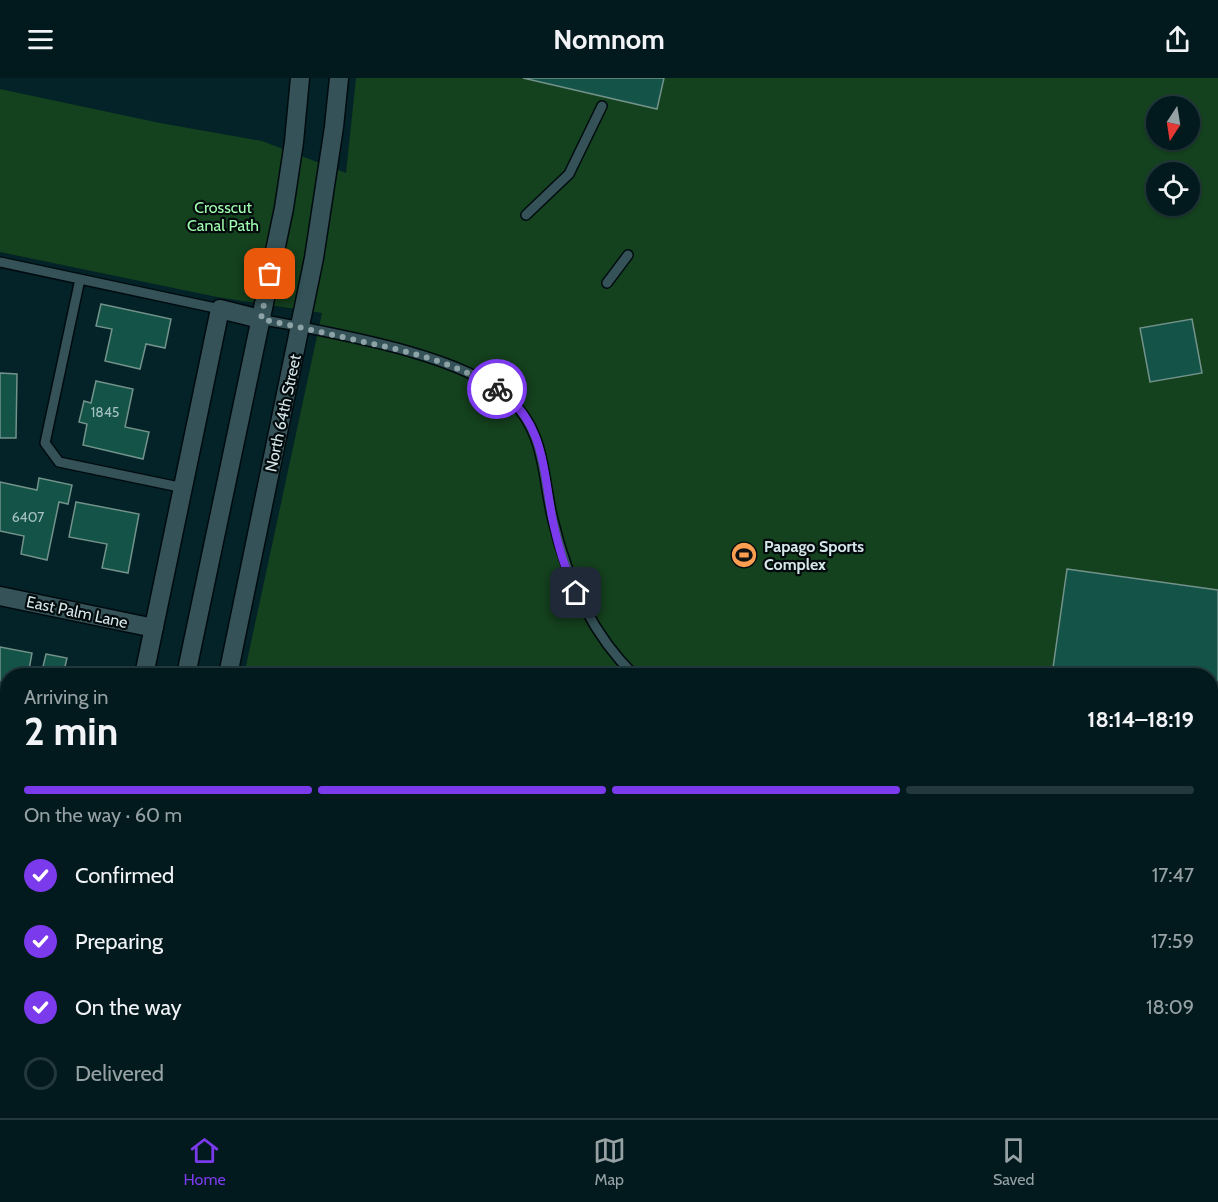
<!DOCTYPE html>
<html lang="en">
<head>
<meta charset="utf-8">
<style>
	:root { --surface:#021a1e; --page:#10272b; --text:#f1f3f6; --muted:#96a1a4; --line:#23383c; --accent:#7c3aed }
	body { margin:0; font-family:Cabin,sans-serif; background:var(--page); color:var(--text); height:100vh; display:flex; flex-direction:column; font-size:22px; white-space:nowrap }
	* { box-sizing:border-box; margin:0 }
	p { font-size:20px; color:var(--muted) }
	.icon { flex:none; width:33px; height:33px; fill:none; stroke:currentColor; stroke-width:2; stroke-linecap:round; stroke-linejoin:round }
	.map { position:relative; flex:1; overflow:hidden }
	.panel { position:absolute; left:0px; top:590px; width:1218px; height:452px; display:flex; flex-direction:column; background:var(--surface); border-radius:24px 24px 0 0; box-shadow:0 2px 4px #0004,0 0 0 2px var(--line) }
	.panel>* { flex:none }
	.needle { width:39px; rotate:192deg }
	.fabs { position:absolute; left:1146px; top:18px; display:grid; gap:12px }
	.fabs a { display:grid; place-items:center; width:54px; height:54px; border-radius:50%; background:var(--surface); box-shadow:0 2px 4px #0004,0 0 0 2px var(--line); font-size:30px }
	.pin { position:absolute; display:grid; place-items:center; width:51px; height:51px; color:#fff; margin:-26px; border-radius:12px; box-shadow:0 3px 9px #0006 }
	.courier { position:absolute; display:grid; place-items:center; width:60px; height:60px; margin:-30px; border:4px solid #7c3aed; border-radius:50%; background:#fff; color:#222; box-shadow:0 2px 8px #0007 }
	.head em { font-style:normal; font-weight:700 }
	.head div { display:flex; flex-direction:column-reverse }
	.head { display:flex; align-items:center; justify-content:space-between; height:102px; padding:0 24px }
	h1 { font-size:39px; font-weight:700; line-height:45px }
	.bar { display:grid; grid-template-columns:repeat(4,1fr); gap:9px 6px; align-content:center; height:72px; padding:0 24px }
	.bar i { height:8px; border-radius:4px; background:var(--line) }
	.bar .on { background:var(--accent) }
	.bar p { grid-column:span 4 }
	ol { padding:0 24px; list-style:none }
	li { display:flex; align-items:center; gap:18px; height:66px }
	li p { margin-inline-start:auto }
	li .icon { padding:6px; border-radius:50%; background:var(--accent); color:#fff; stroke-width:4 }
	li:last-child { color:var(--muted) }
	li i { width:33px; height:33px; border:3px solid var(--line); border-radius:50% }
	header { display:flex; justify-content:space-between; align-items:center; height:78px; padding:0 24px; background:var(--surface); font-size:27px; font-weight:700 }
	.tab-bar { display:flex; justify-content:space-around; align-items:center; height:84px; border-top:2px solid var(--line); background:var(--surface); font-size:16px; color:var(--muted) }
	.tab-bar a { display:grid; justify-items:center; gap:3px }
	.tab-bar .on { color:var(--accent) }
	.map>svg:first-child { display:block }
	.green { fill:#14411e; fill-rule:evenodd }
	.building { fill:#145348; stroke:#72928a; stroke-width:1.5 }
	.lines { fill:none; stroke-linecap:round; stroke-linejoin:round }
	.service-casing { stroke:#000b0f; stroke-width:12 }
	.minor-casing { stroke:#000b0f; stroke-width:21 }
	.secondary-casing { stroke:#000b0f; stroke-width:21 }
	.service { stroke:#345257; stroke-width:9 }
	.minor { stroke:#345257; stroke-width:18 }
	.secondary { stroke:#345257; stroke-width:18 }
	.done { stroke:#8ca2a5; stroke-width:6; stroke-dasharray:0 10.8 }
	.route { stroke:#7c3aed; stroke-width:8 }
	.labels { text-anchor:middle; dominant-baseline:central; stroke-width:4.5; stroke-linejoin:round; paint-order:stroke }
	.number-label { font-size:14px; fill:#a5c1c1 }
	.park-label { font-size:16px; fill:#a0fcae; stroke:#020a0c }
	.street-label { font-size:16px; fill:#d5e6e9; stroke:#020a0c }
	.poi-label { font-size:16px; font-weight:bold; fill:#d5e6e9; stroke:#020a0c; text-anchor:start }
</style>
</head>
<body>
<header><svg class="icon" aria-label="menu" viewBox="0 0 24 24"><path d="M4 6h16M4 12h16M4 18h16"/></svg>Nomnom<svg class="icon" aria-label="share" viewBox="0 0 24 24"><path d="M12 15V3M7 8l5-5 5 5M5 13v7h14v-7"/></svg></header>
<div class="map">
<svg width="1218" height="1040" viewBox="0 0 1218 1040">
	<rect width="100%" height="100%" fill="#032328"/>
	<path class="green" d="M 356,0 L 1218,0 L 1218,1040 L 150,1040 L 151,1034 L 1210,1034 L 1210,597 L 244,597 L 322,235 L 217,219 L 0,174 L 0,11 L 160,45 L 262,63 L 346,95 ZM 1156,28 L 1190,28 L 1190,62 L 1156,62 ZM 1156,94 L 1190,94 L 1190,128 L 1156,128 Z"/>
	<path class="building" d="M 523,0 L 664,0 L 657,31 Z
		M 101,226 L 171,241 L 165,270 L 146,266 L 140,291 L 105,283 L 112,251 L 96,248 Z
		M 1192,241 L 1202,295 L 1150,304 L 1140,250 Z
		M 0,295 L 17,296 L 16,360 L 0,360 Z
		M 96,303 L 133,311 L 125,349 L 149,354 L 143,381 L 83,367 L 87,346 L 79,344 L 84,323 L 91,325 Z
		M 39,400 L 72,407 L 68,426 L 59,424 L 47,482 L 21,476 L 24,458 L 0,453 L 0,404 L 37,412 Z
		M 76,424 L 139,436 L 128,495 L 102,490 L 107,466 L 69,459 Z
		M 1067,491 L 1218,512 L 1218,695 L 1213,727 L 1210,727 L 1210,597 L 1052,597 Z
		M 0,569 L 32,575 L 28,597 L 8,597 L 8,624 L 2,623 L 0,634 Z
		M 46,576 L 67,580 L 63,597 L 41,597 Z
		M 0,691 L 7,692 L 0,722 Z
		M 0,860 L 8,862 L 8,917 L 0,915 Z
		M 0,1013 L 8,1014 L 8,1034 L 15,1034 L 14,1040 L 0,1040 Z
		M 682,1034 L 716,1034 L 715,1040 L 681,1040 Z"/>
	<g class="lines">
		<g class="service-casing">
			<path id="service" d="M 526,137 L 569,96 L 602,28
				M 0,184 L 220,231
				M 80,201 L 45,365 L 59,384 L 184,410
				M 607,205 L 628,177
				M 260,241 C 326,254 462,275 510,321 C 546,355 542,398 553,442 C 567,501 591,555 634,597
				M 0,664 L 8,665
				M 1210,925 L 1218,933
				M 0,958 L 8,960"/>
		</g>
		<g class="minor-casing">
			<path id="minor" d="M 0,518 L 154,550
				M 144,597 L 220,231 L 260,241
				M 0,812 L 8,813
				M 47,1040 L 49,1034"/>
		</g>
		<g class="secondary-casing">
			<path id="secondary" d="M 186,597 L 284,130 L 294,64 L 300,0
				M 228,597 L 314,180 L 334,49 L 339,0
				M 93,1040 L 94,1034
				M 135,1040 L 136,1034"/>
		</g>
		<use href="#service" class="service"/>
		<use href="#minor" class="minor"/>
		<use href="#secondary" class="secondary"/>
	</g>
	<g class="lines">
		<path class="done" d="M 270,196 L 261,241 C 294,248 326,255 359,263 C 407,273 455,284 497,311"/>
		<path class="route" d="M 497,311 C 544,342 543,390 552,439 C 557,464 565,492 576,515"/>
	</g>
	<defs>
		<g id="stadium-disc" transform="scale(1.35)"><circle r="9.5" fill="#fb9e51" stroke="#020a0c"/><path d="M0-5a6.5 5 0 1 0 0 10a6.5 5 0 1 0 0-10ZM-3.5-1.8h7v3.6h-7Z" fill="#111"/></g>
	</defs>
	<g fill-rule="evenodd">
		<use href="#stadium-disc" x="744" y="477"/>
	</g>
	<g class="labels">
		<g class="number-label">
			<text x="105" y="334">1845</text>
			<text x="28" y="439">6407</text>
		</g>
		<g class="park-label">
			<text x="223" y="129">Crosscut<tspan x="223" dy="18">Canal Path</tspan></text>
		</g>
		<g class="street-label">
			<text transform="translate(283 335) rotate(-78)">North 64th Street</text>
			<text transform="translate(77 534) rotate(12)">East Palm Lane</text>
		</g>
		<g class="poi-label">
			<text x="764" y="468">Papago Sports<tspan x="764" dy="18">Complex</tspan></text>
		</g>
	</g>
</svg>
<div class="fabs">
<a><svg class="needle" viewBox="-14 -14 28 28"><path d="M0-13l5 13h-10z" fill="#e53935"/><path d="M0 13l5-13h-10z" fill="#96a1a4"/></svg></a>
<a><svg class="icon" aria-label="locate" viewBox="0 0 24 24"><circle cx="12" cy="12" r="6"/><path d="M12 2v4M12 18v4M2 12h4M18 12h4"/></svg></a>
</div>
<div class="pin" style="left:270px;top:196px;background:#ea580c"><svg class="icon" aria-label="bag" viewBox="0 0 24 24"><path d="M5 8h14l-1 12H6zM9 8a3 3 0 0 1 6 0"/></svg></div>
<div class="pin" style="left:576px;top:515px;background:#1f2937"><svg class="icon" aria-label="home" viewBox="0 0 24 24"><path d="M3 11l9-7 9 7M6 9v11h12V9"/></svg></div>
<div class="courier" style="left:497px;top:311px"><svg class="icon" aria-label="bike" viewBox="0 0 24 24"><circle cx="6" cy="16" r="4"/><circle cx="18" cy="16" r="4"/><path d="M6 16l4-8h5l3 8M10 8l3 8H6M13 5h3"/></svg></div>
<section class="panel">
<div class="head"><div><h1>2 min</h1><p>Arriving in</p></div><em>18:14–18:19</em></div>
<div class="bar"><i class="on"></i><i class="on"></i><i class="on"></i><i></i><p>On the way · 60 m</p></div>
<ol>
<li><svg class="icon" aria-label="check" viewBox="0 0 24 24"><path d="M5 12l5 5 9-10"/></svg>Confirmed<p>17:47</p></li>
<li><svg class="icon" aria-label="check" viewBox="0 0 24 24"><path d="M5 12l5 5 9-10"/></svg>Preparing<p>17:59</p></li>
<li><svg class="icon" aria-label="check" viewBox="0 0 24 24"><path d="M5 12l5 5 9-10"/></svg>On the way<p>18:09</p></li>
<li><i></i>Delivered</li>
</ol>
</section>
</div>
<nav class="tab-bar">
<a class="on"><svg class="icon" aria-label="home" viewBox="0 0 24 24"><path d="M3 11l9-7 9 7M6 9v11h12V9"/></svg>Home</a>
<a><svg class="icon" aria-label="map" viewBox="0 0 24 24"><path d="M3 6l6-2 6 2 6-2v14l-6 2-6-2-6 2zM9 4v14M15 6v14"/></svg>Map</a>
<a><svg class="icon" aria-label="saved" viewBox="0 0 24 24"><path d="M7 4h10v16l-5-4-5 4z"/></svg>Saved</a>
</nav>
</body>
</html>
